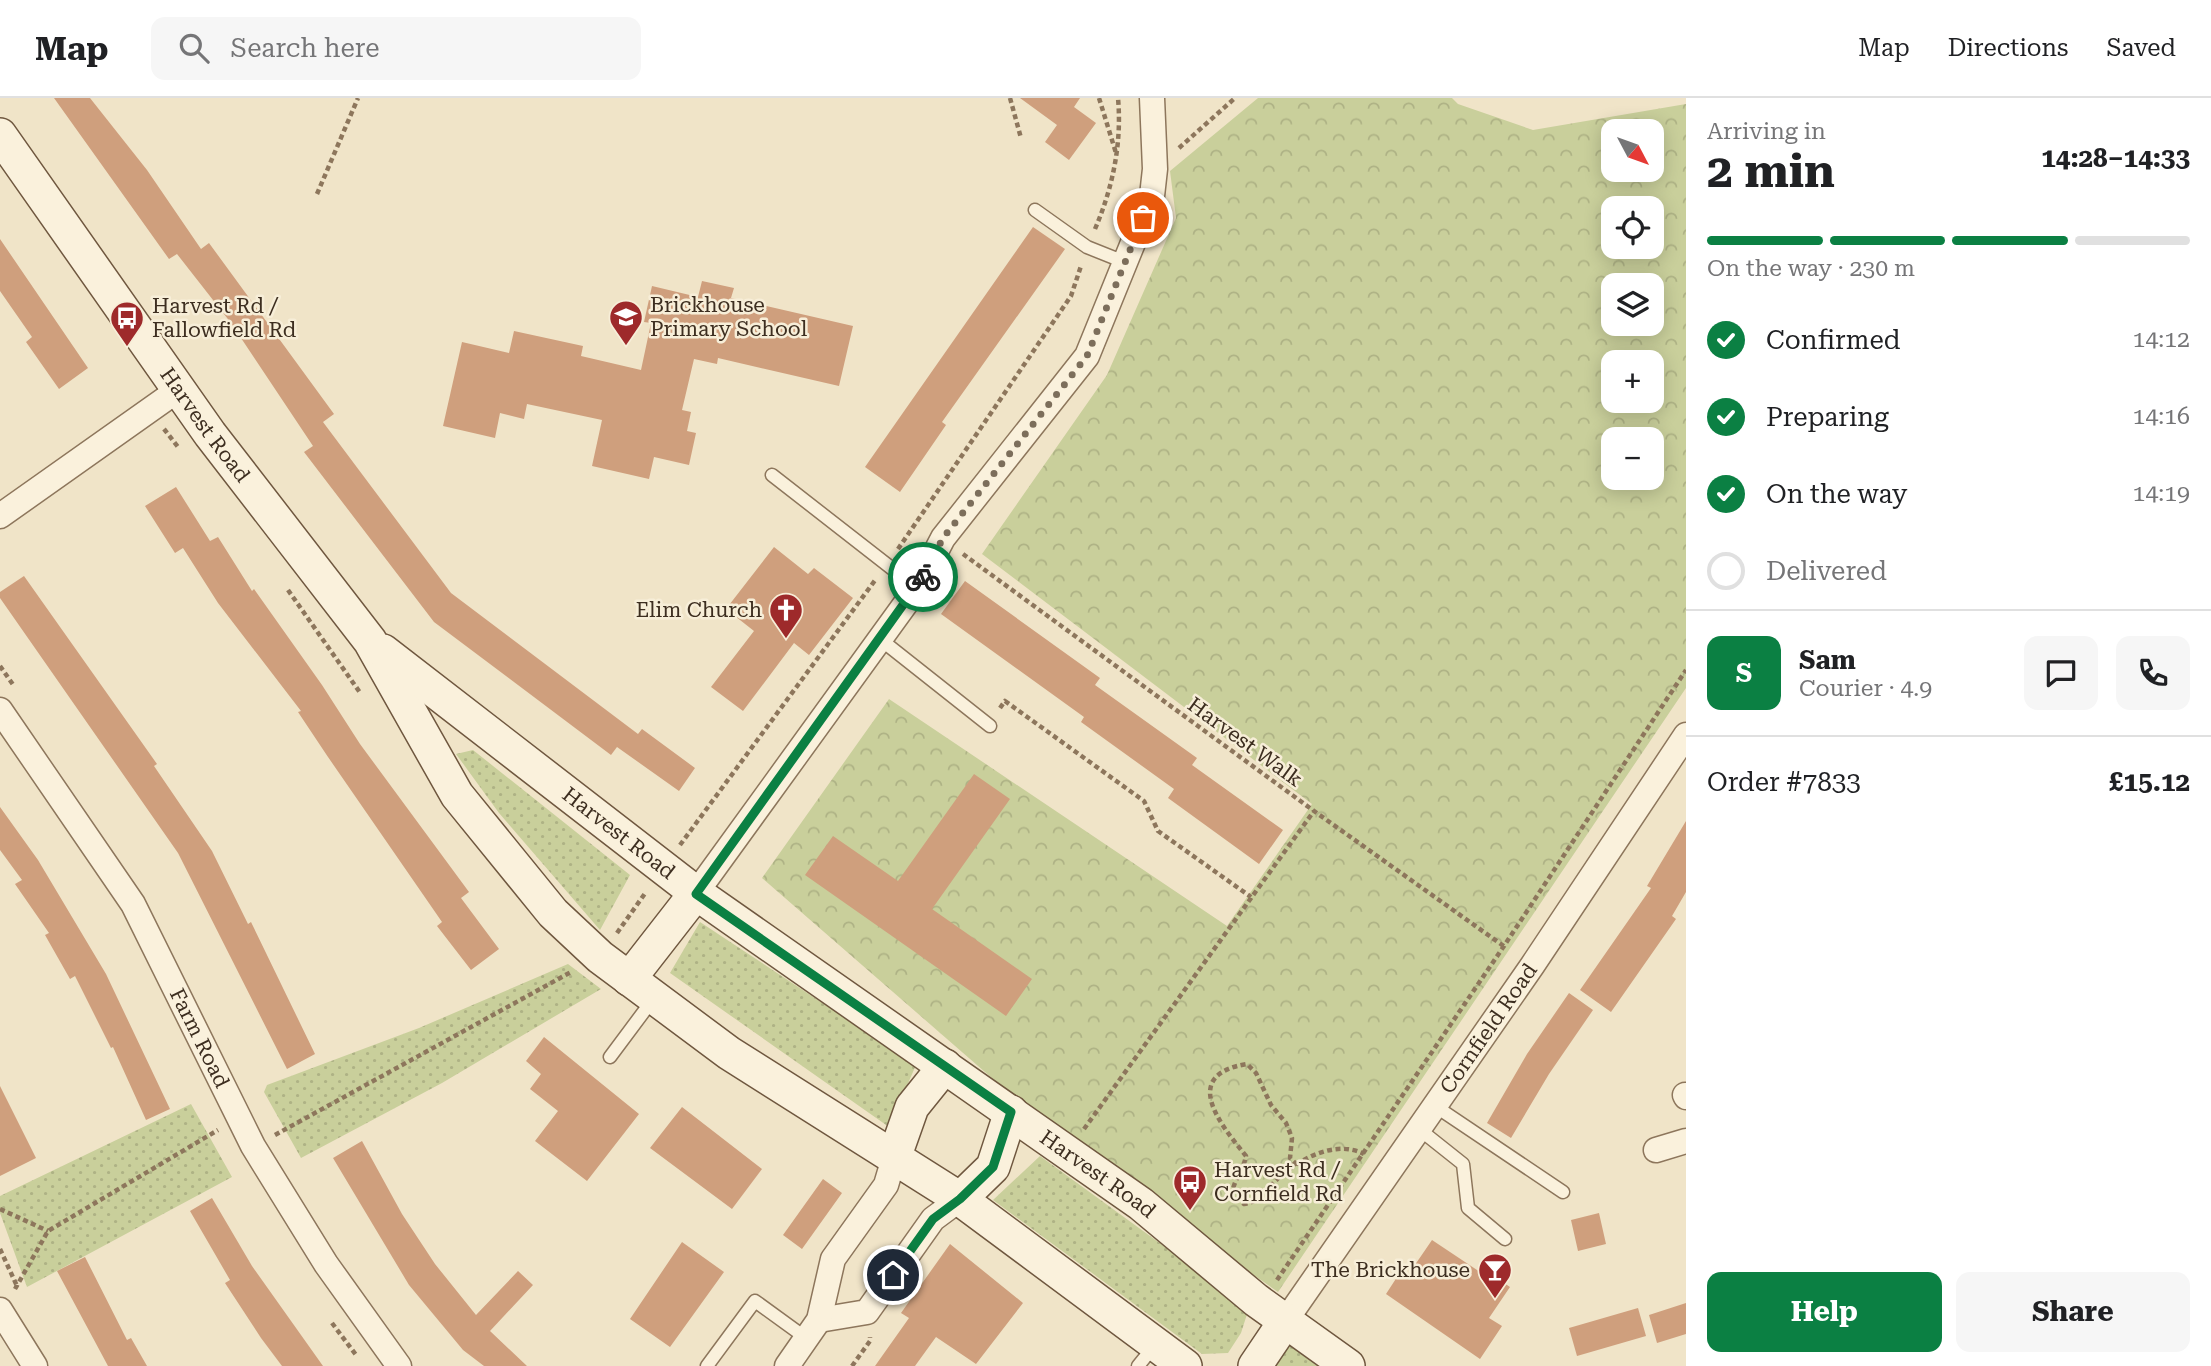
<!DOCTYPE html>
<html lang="en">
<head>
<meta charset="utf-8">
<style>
	:root { --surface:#fff; --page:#f6f6f6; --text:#202124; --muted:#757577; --line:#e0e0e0; --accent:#0b8043 }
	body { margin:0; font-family:"Roboto Serif",serif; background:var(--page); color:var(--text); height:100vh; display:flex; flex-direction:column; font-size:26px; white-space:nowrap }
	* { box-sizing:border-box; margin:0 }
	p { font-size:23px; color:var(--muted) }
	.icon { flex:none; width:38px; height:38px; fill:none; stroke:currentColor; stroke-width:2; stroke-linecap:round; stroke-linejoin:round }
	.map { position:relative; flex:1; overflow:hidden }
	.sheet { display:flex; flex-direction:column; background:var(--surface); width:525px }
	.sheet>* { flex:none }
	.needle { width:46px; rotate:131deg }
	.tools { position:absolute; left:1601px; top:21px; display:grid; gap:14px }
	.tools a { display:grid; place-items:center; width:63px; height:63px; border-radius:14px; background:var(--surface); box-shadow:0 4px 18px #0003; font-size:35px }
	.pin { position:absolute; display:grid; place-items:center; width:60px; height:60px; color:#fff; margin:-30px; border:4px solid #fff; border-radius:50%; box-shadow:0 2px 7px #0007 }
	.courier { position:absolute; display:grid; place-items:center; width:70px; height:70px; margin:-35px; border:5px solid #0b8043; border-radius:50%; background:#fff; color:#222; box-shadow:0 2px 9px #0007 }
	.headline em { font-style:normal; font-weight:700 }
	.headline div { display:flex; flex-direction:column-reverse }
	.headline { display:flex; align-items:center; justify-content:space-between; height:119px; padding:0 21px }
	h1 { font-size:46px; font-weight:700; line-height:52px }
	.bar { display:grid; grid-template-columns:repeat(4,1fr); gap:10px 7px; align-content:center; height:84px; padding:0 21px }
	.bar i { height:9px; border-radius:5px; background:var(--line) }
	.bar .active { background:var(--accent) }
	.bar p { grid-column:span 4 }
	.line { display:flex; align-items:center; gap:18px; padding:0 21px; border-top:2px solid var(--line) }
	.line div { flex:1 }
	.round { display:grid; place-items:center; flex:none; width:74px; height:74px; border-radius:14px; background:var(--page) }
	ol { padding:0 21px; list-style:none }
	li { display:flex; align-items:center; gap:21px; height:77px }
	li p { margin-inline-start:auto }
	li .icon { padding:7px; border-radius:50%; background:var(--accent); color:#fff; stroke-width:4 }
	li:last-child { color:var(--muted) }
	li i { width:38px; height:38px; border:4px solid var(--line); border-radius:50% }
	.button { display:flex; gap:14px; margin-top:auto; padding:14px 21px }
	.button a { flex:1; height:80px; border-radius:14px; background:var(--accent); color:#fff; font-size:28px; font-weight:700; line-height:80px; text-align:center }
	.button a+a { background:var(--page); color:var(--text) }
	header { display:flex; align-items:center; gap:42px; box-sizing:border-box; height:98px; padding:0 35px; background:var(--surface); border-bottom:2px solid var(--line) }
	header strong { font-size:33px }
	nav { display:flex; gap:38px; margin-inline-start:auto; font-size:24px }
	.search { width:490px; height:63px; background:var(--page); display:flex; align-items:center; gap:18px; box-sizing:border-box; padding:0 24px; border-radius:14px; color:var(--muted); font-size:26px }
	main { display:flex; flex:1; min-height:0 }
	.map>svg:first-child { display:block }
	.grass { fill:url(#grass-dots) }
	.park { fill:url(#park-crowns); fill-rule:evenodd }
	.building { fill:#cf9f7d }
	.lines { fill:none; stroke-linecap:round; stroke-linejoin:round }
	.lane-casing { stroke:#8d765c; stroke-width:15 }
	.street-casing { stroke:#8d765c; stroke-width:27 }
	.secondary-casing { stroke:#6f573f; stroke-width:36 }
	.path { stroke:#8d765c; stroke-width:4.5; stroke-dasharray:5 3.5; stroke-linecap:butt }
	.lane { stroke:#faf1dc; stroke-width:12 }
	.street { stroke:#faf1dc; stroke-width:24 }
	.secondary { stroke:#faf1dc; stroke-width:33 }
	.done { stroke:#7c6e5b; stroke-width:7; stroke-dasharray:0 12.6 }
	.route { stroke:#0b8043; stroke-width:9 }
	.labels { text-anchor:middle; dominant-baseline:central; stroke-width:5; stroke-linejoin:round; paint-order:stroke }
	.poi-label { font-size:21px; fill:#3d2e20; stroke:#f7eed8; text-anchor:start }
	.street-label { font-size:21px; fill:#3d2e20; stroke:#f7eed8 }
</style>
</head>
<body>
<header>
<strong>Map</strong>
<div class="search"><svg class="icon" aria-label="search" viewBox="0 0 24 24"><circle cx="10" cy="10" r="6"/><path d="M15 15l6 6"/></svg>Search here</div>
<nav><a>Map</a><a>Directions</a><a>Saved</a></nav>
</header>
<main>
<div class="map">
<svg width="1686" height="1268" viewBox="0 0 1686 1268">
	<defs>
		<pattern id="grass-dots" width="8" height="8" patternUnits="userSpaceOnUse" patternTransform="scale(1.75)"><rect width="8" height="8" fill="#c9cf9b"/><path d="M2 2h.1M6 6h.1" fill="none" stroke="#aeb285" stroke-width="1.8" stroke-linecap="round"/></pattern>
		<pattern id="park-crowns" width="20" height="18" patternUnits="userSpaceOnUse" patternTransform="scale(1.75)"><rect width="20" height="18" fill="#c9cf9b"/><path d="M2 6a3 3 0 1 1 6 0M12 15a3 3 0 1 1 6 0" fill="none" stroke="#aeb285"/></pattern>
	</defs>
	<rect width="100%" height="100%" fill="#f0e4c8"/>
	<path class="grass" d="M 473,652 L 630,777 L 600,832 L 499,715 L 456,656 Z
		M 700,824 L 916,967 L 889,1029 L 670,875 Z
		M 568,866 L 601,891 L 442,985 L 301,1060 L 264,994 L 267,987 L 419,930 Z
		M 191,1006 L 232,1079 L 27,1189 L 0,1115 L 0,1098 Z
		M 1040,1058 L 1249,1210 L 1241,1235 L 1228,1255 L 1202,1256 L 993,1102 Z
		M 1289,1236 L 1335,1268 L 1266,1268 Z"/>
	<path class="park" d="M 1258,0 L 1452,0 L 1458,6 L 1533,32 L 1686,6 L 1686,590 L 1278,1194 L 1070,1048 L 762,780 L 889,601 L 1227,828 L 1312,706 L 982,456 L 1107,277 L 1176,120 L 1170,73 ZM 1614,33 L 1652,33 L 1652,72 L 1614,72 ZM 1614,110 L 1652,110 L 1652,149 L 1614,149 ZM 1614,187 L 1652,187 L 1652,226 L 1614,226 ZM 1614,264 L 1652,264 L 1652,303 L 1614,303 ZM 1614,341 L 1652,341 L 1652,380 L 1614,380 Z"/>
	<path class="building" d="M 54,0 L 90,0 L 147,72 L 201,151 L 209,145 L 334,316 L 323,324 L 451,495 L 638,636 L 642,631 L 695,670 L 679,693 L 617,649 L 611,657 L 434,524 L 304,354 L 313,348 L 231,225 L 177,156 L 169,161 Z
		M 1020,0 L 1080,0 L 1074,9 L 1096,25 L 1069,62 L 1045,44 L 1057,27 Z
		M 1033,129 L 1065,151 L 942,324 L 946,327 L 900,394 L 865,369 Z
		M 0,141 L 88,270 L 59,291 L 26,244 L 32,239 L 0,193 Z
		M 702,183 L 734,190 L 731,200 L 853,228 L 839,288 L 718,260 L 717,266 L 694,261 L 682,312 L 691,314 L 687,333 L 696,335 L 689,367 L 654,359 L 649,381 L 592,368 L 602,322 L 527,306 L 524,321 L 500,315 L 495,340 L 443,328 L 462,244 L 509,255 L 514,233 L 583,248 L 581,258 L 641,272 L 651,225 L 644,224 L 652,188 L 698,199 Z
		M 176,389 L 210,443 L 218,439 L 252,493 L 254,491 L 322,587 L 360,646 L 469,794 L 461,800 L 499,851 L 471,872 L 437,828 L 442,824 L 328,659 L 298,614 L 301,613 L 218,505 L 183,450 L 175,455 L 145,408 Z
		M 774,449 L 808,476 L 814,470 L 853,500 L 809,557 L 794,545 L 743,613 L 711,589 L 754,533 L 726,511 Z
		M 24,478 L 157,666 L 154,668 L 212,753 L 248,826 L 251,824 L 315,956 L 287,971 L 178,755 L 0,500 L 0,494 Z
		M 965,483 L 1100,580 L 1095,587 L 1197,660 L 1192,667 L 1283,732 L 1259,766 L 1168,700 L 1174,691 L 1081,624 L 1084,619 L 941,516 Z
		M 974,676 L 1010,701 L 932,811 L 1032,881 L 1006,918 L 805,777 L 833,738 L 898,783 Z
		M 0,709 L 38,762 L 106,876 L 170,1011 L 146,1022 L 113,949 L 111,950 L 75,878 L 70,881 L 45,837 L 49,835 L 15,786 L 22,782 L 0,752 Z
		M 1686,723 L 1686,794 L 1672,818 L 1676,821 L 1611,914 L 1580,892 L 1651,790 L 1647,788 Z
		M 1569,895 L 1593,912 L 1549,976 L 1511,1040 L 1487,1025 L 1527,956 Z
		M 544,939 L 639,1016 L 587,1083 L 535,1043 L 558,1013 L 530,991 L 541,976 L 526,963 Z
		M 0,988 L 36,1060 L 0,1078 Z
		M 682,1009 L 762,1071 L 732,1111 L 650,1050 Z
		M 362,1043 L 402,1116 L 435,1166 L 476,1217 L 518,1173 L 533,1187 L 490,1233 L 527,1268 L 484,1268 L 463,1252 L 409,1187 L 333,1060 Z
		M 823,1081 L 842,1095 L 802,1151 L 783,1137 Z
		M 212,1100 L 252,1168 L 323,1268 L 282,1268 L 261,1240 L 225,1185 L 230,1182 L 190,1113 Z
		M 1599,1115 L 1606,1146 L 1578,1153 L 1571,1122 Z
		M 1432,1142 L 1480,1174 L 1482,1170 L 1510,1189 L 1489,1220 L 1502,1228 L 1480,1261 L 1386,1196 L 1399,1176 L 1406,1180 Z
		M 682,1144 L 724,1174 L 670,1249 L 630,1221 Z
		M 950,1146 L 1023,1205 L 976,1266 L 936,1239 L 915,1268 L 875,1268 L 909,1220 L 901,1215 Z
		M 85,1159 L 127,1242 L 131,1240 L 147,1268 L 108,1268 L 57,1173 Z
		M 1686,1205 L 1686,1236 L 1657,1245 L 1649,1217 Z
		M 1638,1210 L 1646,1238 L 1577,1258 L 1569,1230 Z"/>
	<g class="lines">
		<g class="lane-casing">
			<path id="lane" d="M 1035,112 L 1087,149 L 1127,165
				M 772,377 L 917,490
				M 880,541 L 990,628
				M 610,959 L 654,900
				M 1435,1008 L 1563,1094
				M 1419,1031 L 1463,1066 L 1468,1110 L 1505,1141
				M 707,1268 L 755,1203 L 806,1240
				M 1138,1268 L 1155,1247"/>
		</g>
		<g class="street-casing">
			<g id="street">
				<path d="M 0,418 L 178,292"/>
				<path id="s1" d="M 0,612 L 133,806 L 253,1048 L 326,1166 L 399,1268"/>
				<path d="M 696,795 L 917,490 L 943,440 L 1087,258 L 1152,98 L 1155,71 L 1152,0"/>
				<path d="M 1685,997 L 1686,999"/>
				<path d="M 1656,1052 L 1686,1043"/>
				<path d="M 0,1212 L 35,1268"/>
				<path d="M 819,1222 L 867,1214 L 933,1121 L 960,1101"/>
				<path id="s2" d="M 1286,1222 L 1532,868 L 1686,637"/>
				<path d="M 787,1268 L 819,1222 L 833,1161 L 886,1087 L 894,1060"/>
			</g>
		</g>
		<g class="secondary-casing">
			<g id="secondary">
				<path id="s3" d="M 0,37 L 210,336 L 370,543 L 457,697 L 553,815 L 600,859 L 729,955 L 960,1101 L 1185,1268"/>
				<path id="s4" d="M 383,553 L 696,795 L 1141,1106 L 1256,1202 L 1348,1268"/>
				<path d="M 629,881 L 696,795"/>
				<path d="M 894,1060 L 912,1009 L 945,968"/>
				<path d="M 960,1101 L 993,1069 L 1011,1014"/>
				<path d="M 1255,1268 L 1286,1222"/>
			</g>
		</g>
		<path class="path" d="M 1010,0 L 1021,40
			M 1099,0 L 1116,55
			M 1179,50 L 1235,0
			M 317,96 L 358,0
			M 1095,131 C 1113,89 1122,45 1118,0
			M 164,331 L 178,349
			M 898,451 L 1071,198 L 1081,168
			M 963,456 L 1314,713 L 1505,849
			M 288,492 L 361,596
			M 0,568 L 14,588
			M 1000,610 L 1005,603 L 1144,703 L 1158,733 L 1251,799
			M 680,747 L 876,481
			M 617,835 L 646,794
			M 1084,1031 L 1314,713
			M 275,1037 L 571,874
			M 1297,1067 L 1290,1060 L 1292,1040 L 1286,1025 L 1271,1007 L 1256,975 L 1247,966 C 1179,977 1221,1027 1246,1058 C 1243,1073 1234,1081 1232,1096 L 1244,1106 C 1263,1103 1268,1088 1282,1077 C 1303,1059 1337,1042 1364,1056
			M 0,1111 L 48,1133
			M 0,1151 L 17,1188
			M 1277,1182 L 1504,848 L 1686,572
			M 15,1191 L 48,1133 L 218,1032
			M 332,1225 L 356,1257
			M 852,1268 L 870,1243 L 870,1239"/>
		<use href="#lane" class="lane"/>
		<use href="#street" class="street"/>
		<use href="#secondary" class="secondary"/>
	</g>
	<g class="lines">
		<path class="done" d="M 923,479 L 943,440 L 1087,258 L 1143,120"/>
		<path class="route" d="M 893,1177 L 933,1121 L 960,1101 L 993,1069 L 1011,1014 L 696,796 L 923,479"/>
	</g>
	<defs>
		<g id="school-pin" transform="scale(1.75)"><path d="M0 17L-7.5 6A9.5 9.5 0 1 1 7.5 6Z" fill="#9e2a2b" stroke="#f7eed8"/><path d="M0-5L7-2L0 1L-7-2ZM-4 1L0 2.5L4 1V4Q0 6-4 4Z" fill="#fff"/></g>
		<g id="bus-pin" transform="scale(1.75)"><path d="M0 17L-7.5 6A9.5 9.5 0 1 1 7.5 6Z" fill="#9e2a2b" stroke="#f7eed8"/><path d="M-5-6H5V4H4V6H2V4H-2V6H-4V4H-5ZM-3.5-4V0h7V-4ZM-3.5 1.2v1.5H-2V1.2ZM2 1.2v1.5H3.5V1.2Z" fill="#fff"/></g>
		<g id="church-pin" transform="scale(1.75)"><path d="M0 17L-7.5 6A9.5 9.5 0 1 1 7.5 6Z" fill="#9e2a2b" stroke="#f7eed8"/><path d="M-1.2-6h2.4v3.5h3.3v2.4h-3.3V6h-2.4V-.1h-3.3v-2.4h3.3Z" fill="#fff"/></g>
		<g id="bar-pin" transform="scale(1.75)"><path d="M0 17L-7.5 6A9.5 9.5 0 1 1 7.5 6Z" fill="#9e2a2b" stroke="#f7eed8"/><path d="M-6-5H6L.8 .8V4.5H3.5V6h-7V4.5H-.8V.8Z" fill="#fff"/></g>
	</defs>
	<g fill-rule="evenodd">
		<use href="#school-pin" x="626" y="219"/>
		<use href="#bus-pin" x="127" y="220"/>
		<use href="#church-pin" x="786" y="512"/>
		<use href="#bus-pin" x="1190" y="1084"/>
		<use href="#bar-pin" x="1495" y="1172"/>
	</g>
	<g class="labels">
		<g class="poi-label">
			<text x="650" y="207">Brickhouse<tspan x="650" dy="24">Primary School</tspan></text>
			<text x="152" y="208">Harvest Rd /<tspan x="152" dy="24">Fallowfield Rd</tspan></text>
			<text x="762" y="512" text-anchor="end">Elim Church</text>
			<text x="1214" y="1072">Harvest Rd /<tspan x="1214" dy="24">Cornfield Rd</tspan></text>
			<text x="1470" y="1172" text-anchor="end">The Brickhouse</text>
		</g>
		<g class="street-label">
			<text stroke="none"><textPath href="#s3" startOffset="355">Harvest Road</textPath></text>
			<text transform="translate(1245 644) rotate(36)">Harvest Walk</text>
			<text stroke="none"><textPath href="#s4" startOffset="298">Harvest Road</textPath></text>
			<text stroke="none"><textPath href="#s2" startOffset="355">Cornfield Road</textPath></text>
			<text stroke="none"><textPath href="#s1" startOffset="385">Farm Road</textPath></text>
			<text stroke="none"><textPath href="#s4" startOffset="886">Harvest Road</textPath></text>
		</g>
	</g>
</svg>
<div class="tools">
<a><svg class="needle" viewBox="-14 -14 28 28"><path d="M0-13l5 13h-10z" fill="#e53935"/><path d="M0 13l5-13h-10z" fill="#757577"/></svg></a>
<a><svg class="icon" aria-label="locate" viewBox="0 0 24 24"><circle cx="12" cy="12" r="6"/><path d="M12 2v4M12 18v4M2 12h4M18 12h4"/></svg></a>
<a><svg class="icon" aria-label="layers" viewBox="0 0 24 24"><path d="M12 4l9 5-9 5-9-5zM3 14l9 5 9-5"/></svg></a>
<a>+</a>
<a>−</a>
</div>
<div class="pin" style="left:1143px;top:120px;background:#ea580c"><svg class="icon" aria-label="bag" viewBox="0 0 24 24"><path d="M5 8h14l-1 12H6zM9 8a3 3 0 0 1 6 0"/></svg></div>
<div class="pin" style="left:893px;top:1177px;background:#1f2937"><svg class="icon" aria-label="home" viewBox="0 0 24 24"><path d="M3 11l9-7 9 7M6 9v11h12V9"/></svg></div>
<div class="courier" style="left:923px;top:479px"><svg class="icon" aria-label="bike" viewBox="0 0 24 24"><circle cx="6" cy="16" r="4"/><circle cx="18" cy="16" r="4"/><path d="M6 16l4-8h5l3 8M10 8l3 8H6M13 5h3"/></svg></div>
</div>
<section class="sheet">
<div class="headline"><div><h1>2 min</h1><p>Arriving in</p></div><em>14:28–14:33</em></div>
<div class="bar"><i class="active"></i><i class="active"></i><i class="active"></i><i></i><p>On the way · 230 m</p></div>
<ol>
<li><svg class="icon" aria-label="check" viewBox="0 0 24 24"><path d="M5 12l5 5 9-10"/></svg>Confirmed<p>14:12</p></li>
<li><svg class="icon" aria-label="check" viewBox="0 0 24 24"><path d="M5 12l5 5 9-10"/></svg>Preparing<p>14:16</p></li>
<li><svg class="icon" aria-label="check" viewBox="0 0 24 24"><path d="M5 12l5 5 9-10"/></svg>On the way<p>14:19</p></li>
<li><i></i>Delivered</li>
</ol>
<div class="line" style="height:126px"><b class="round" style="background:var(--accent);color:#fff">S</b><div><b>Sam</b><p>Courier · 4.9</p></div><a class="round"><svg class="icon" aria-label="chat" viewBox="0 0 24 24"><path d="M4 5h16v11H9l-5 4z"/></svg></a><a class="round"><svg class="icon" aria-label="phone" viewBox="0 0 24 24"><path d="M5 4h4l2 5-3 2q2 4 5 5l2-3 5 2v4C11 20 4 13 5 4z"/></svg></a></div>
<div class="line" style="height:91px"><div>Order #7833</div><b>£15.12</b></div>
<div class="button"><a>Help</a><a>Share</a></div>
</section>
</main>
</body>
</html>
